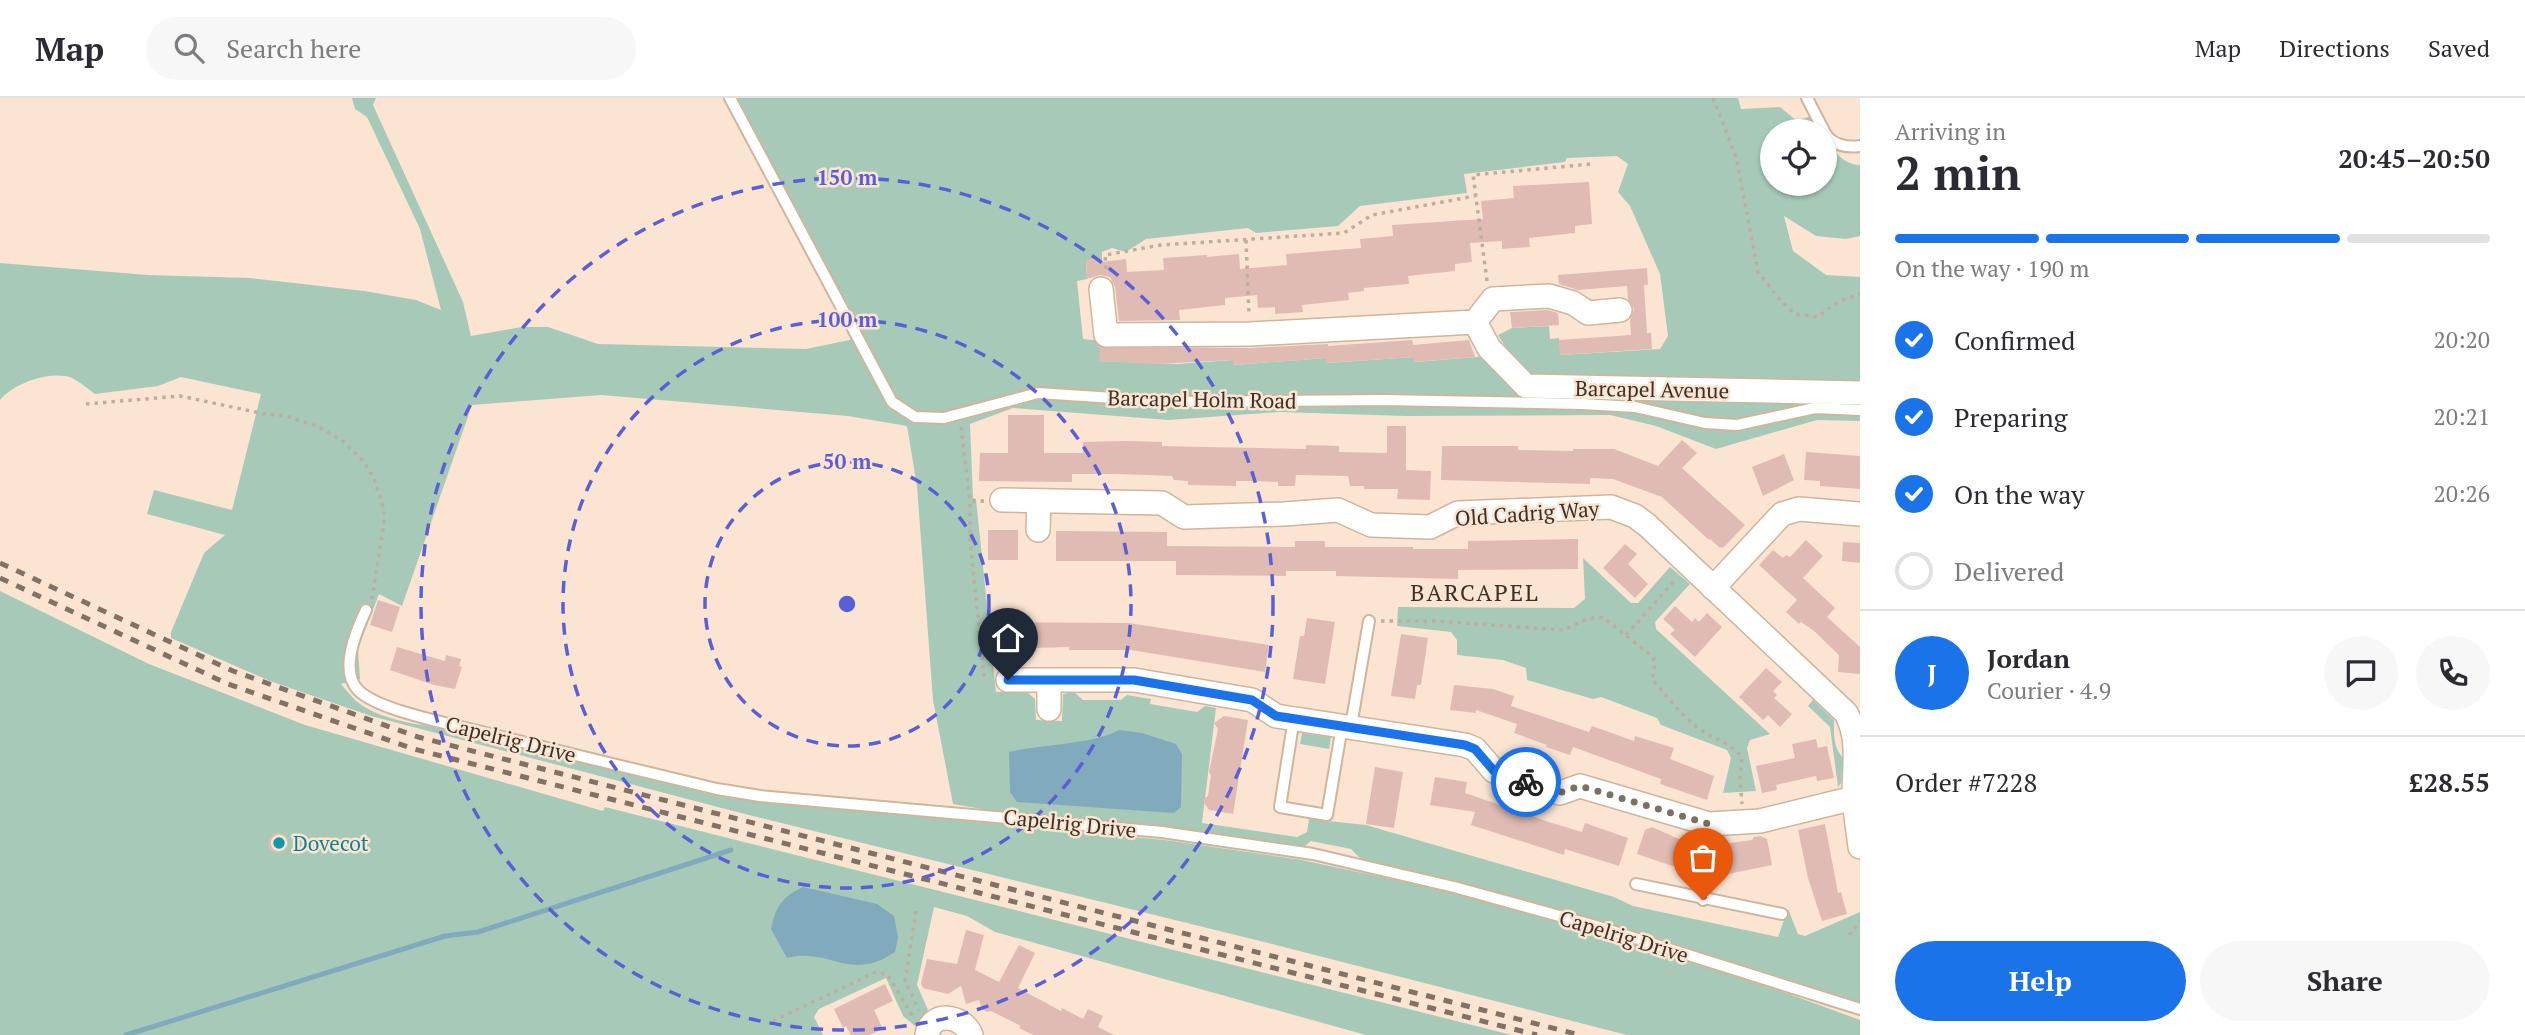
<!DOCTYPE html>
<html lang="en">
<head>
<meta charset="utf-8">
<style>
	:root { --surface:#fff; --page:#f7f7f7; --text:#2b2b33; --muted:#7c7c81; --line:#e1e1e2; --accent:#1a73e8 }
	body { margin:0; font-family:"PT Serif",serif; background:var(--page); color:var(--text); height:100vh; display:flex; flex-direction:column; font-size:26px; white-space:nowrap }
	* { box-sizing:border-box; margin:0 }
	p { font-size:23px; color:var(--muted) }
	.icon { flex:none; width:38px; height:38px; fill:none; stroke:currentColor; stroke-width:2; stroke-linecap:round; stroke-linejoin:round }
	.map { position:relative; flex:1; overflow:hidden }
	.sheet { display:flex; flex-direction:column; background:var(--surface); width:665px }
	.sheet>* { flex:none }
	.buttons { position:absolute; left:1760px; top:21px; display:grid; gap:14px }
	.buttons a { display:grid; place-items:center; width:77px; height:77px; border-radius:50%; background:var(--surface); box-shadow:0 2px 5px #0004; font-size:35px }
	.pin { position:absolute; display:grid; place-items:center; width:60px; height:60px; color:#fff; margin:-72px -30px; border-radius:50% 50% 50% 0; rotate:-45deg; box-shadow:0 0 7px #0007 }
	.pin .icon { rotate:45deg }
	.courier { position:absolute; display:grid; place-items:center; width:70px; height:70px; margin:-35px; border:5px solid #1a73e8; border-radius:50%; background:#fff; color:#222; box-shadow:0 2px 9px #0007 }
	.headline em { font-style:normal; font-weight:700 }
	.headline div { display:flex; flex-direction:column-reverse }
	.headline { display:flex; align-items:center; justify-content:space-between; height:119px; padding:0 35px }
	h1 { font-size:46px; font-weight:700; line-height:52px }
	.bar { display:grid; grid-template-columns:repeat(4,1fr); gap:10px 7px; align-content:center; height:84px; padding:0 35px }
	.bar i { height:9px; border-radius:5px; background:var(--line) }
	.bar .on { background:var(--accent) }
	.bar p { grid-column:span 4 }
	.line { display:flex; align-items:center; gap:18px; padding:0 35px; border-top:2px solid var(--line) }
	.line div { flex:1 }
	.round { display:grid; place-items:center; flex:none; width:74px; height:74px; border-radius:37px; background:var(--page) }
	ol { padding:0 35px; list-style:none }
	li { display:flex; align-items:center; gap:21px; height:77px }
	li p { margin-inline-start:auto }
	li .icon { padding:7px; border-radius:50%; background:var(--accent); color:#fff; stroke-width:4 }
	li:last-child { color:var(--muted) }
	li i { width:38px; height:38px; border:4px solid var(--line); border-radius:50% }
	.cta { display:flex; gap:14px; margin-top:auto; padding:14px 35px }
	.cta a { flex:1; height:80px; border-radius:42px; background:var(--accent); color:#fff; font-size:28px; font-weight:700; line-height:80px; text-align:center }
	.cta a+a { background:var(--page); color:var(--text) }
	header { display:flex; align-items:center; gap:42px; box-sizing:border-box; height:98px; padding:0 35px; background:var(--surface); border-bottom:2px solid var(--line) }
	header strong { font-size:33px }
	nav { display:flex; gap:38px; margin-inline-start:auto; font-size:24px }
	.search { width:490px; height:63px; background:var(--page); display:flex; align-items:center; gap:18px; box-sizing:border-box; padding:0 24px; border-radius:38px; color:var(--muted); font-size:26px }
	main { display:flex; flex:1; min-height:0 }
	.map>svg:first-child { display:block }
	.green { fill:#a7cab8 }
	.water { fill:#82aabd }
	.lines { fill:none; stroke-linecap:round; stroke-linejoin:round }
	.stream { stroke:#82aabd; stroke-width:5 }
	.building { fill:#e0bbb4 }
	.service-casing { stroke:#cfb59e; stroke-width:14 }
	.minor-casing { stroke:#cfb59e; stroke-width:26 }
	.path { stroke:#bfad9d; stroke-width:3.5; stroke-dasharray:3.5 5; stroke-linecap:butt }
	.service { stroke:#fff; stroke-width:10 }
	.minor { stroke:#fff; stroke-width:23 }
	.rail { stroke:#817265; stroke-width:5; stroke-dasharray:9 9; stroke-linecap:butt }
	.done { stroke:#7e6f63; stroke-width:7; stroke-dasharray:0 12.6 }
	.route { stroke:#1a73e8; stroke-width:9 }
	.ring { fill:none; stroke:#5a5fd7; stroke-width:3.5; stroke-dasharray:12 9 }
	.culture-dot { fill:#0f9aa8; stroke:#fbe5d2; stroke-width:2.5 }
	.labels { text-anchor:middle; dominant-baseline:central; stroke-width:5; stroke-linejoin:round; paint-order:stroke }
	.street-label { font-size:21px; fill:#3b3027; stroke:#fbe5d2 }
	.culture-label { font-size:21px; fill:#0d838f; stroke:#fbe5d2; text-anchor:start }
	.neighbourhood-label { font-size:23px; letter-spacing:2px; fill:#3b3027; stroke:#fbe5d2 }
	.centre { fill:#5a5fd7; stroke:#fbe5d2; stroke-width:3.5 }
	.ring-label { font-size:21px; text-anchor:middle; font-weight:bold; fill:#5a5fd7; stroke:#fbe5d2; stroke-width:5; stroke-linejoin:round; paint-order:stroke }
</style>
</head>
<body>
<header>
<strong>Map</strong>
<div class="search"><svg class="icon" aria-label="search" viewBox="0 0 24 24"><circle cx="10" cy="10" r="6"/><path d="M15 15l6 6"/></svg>Search here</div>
<nav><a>Map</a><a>Directions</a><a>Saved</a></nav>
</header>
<main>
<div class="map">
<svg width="1860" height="937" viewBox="0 0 1860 937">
	<rect width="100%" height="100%" fill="#fbe5d2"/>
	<path class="green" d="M 352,0 L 376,0 L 373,7 L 463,204 L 471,238 L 522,229 L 548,229 L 598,246 L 806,251 L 864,239 L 793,114 L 736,0 L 1738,0 L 1741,11 L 1780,9 L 1797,23 L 1811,18 L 1821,33 L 1773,33 L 1773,86 L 1825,86 L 1825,40 C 1835,54 1842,66 1860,67 L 1860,138 L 1846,141 L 1816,138 L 1784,118 L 1793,153 L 1826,177 L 1860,179 L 1860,288 L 1528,277 L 1508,253 L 1498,237 L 1512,230 L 1549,228 L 1550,241 L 1559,240 L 1561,257 L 1660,251 L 1668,238 L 1660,176 L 1630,108 L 1618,94 L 1628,66 L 1617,58 L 1567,60 L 1565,64 L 1464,76 L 1467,95 L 1360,108 L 1338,128 L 1256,135 L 1248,130 L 1146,141 L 1126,154 L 1112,150 L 1102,154 L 1102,161 L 1086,162 L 1087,181 L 1077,183 L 1083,241 L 1100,243 L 1100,263 L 1177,266 L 1233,262 L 1234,267 L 1326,260 L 1327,265 L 1414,259 L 1415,264 L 1489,258 L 1520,294 L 1860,304 L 1860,323 L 1817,322 L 1716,351 L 1656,328 L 1610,317 L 1406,318 L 1279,314 L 1168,322 L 1013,310 L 970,326 L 973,400 L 976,401 L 996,594 L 1026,593 L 1035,601 L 1036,622 L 1062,623 L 1063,596 L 1074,594 L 1083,602 L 1121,602 L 1127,597 L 1151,601 L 1150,606 L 1197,614 L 1205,608 L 1216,610 L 1202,725 L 1297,739 L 1307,734 L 1309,721 L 1366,727 L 1614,799 L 1633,808 L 1778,839 L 1788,811 L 1798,836 L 1805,838 L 1860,814 L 1860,906 L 1647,837 L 1360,760 L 1351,751 L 1311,743 L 1305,748 L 1114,724 L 993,713 L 953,706 L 933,602 L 917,388 L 907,328 L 848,318 L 601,297 L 472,307 L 402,508 L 379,496 L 358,551 L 360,581 L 341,586 C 346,592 351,598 356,603 C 382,624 424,627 456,632 L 723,697 L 858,713 L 1165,742 L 1302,762 L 1456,795 L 1657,848 L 1860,922 L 1860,937 L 1627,937 L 1264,844 L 733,713 L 371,618 L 270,583 L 171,540 L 171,534 L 204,455 L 225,437 L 147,416 L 154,392 L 232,412 L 261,296 L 181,279 L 158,288 L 95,296 C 88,291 80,284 72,280 C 51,272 14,285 0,302 L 0,165 L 148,177 L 249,180 L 294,185 L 364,193 L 416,202 L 441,212 L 420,131 L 367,19 L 355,11 Z
		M 1583,460 L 1631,505 L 1638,505 L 1670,469 L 1690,486 L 1655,524 L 1656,531 L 1770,636 L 1750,642 L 1747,650 L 1756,693 L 1723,695 L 1731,660 L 1727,652 L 1661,627 L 1657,620 L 1601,599 L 1593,601 L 1527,582 L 1526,570 L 1503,562 L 1457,557 L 1457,542 L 1451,534 L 1397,528 L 1398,509 L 1574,510 L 1585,501 Z
		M 0,493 L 149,566 L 305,627 L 603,713 L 605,709 L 1512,937 L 1366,937 L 995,834 L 967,818 L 934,809 L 917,887 L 928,912 L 915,928 L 903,918 L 886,880 L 819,911 L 814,919 L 823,937 L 0,937 Z
		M 1813,602 L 1834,622 C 1834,637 1833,648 1843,660 L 1841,685 L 1838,689 L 1830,629 L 1808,608 Z
		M 1302,635 L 1331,639 L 1329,651 L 1300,646 Z"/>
	<path class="water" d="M 1119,632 L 1142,635 L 1176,646 L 1182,656 L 1181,709 L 1174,715 L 1017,704 L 1010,694 L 1009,654 C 1042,646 1091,647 1119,632 Z
		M 803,789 L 877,806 L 894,818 L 898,839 L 895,854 C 849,885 830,849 787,860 L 771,831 C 776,808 782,799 803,789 Z"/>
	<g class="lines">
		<path class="stream" d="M 126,937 L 445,838 L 478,834 L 731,752"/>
	</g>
	<path class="building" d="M 1589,84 L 1592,126 L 1575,128 L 1575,135 L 1529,140 L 1530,149 L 1502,151 L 1502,143 L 1470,145 L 1472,164 L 1455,166 L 1455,173 L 1408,178 L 1409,186 L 1364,190 L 1364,193 L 1348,195 L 1349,202 L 1302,207 L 1303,214 L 1275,216 L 1275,209 L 1258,210 L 1257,197 L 1225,200 L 1225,207 L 1179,212 L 1180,222 L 1119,223 L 1115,189 L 1110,179 L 1100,177 L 1087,181 L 1086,162 L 1102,161 L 1102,164 L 1126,161 L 1127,174 L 1164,172 L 1163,160 L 1207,157 L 1207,159 L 1239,156 L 1240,171 L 1287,167 L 1286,156 L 1361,150 L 1360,141 L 1393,138 L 1392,127 L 1483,121 L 1481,103 L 1514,100 L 1513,88 Z
		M 1647,170 L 1648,187 L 1644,187 L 1647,235 L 1651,235 L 1652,251 L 1560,257 L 1559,242 L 1631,237 L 1630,222 L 1634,211 L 1628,201 L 1627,188 L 1578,192 L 1559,186 L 1558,177 Z
		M 1547,212 L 1558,215 L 1559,227 L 1512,230 L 1510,214 Z
		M 1412,242 L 1413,247 L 1469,242 L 1475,259 L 1414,264 L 1414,259 L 1326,265 L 1326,260 L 1233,267 L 1233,262 L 1155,266 L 1099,263 L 1100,249 L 1250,250 L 1328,246 L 1328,248 Z
		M 1008,317 L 1044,317 L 1044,355 L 1083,355 L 1083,344 L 1127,343 L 1162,344 L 1162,348 L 1206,349 L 1306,351 L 1306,347 L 1339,348 L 1339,354 L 1387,355 L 1387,328 L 1406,328 L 1406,372 L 1431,373 L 1430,402 L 1397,401 L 1398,391 L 1364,391 L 1364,388 L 1350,388 L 1348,378 L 1296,377 L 1295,388 L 1278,388 L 1278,384 L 1249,383 L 1236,383 L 1236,388 L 1188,387 L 1188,383 L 1174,382 L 1172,378 L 1116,376 L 1072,376 L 1072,384 L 979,383 L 980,355 L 1008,355 Z
		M 1682,342 L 1697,355 L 1682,370 L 1745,427 L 1724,449 L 1720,450 L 1710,441 L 1709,442 L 1662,399 L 1613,381 L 1590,380 L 1590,386 L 1441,382 L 1442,348 L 1518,348 L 1518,352 L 1573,353 L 1573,351 L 1614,351 L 1658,368 Z
		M 1806,354 L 1860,358 L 1860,391 L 1820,388 L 1820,383 L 1804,382 Z
		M 1784,356 L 1794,382 L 1763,398 L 1752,369 Z
		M 988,432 L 1018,432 L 1018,462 L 988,462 Z
		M 1056,433 L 1167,434 L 1167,448 L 1295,449 L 1295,443 L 1325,443 L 1325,449 L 1413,449 L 1413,451 L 1468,451 L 1468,443 L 1578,441 L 1578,471 L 1458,472 L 1458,481 L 1336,478 L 1336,473 L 1286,473 L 1286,478 L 1176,477 L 1176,463 L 1056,463 Z
		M 1806,442 L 1823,458 L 1803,480 L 1835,510 L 1827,519 L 1860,549 L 1860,576 L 1838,574 L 1839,557 L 1814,533 L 1801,524 L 1799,526 L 1786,514 L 1797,502 L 1759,467 L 1773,452 L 1783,460 L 1786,457 L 1790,459 Z
		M 1843,444 L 1860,445 L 1860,465 L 1842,463 Z
		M 1625,446 L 1637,456 L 1628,466 L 1648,486 L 1635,500 L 1603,470 Z
		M 378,502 L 400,509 L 392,534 L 370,527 Z
		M 1675,508 L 1692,524 L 1695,520 L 1699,524 L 1707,515 L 1722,529 L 1695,559 L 1670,536 L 1675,532 L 1663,521 Z
		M 1307,520 L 1335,524 L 1325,586 L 1293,581 L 1300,538 L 1304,538 Z
		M 997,524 L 1129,525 L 1269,547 L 1265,574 L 1131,552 L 1069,552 L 1069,549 L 997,551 Z
		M 1401,536 L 1428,540 L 1421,587 L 1417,587 L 1415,601 L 1391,598 Z
		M 397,549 L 445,563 L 446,557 L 461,561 L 459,568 L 462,569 L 455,591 L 434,587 L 390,572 Z
		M 1766,570 L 1782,584 L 1773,593 L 1777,597 L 1774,600 L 1792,616 L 1780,629 L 1768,617 L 1763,622 L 1739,599 Z
		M 1454,587 L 1493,591 L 1514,598 L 1511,608 L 1589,634 L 1592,628 L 1634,643 L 1635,638 L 1674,650 L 1670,661 L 1714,678 L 1707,702 L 1660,686 L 1661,681 L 1573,649 L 1570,657 L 1546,649 L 1547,647 L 1514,635 L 1517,626 L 1476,612 L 1476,615 L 1450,612 Z
		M 1224,618 L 1248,622 L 1233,716 L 1209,712 L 1202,702 L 1208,698 L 1211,677 L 1209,674 L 1218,631 L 1214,625 Z
		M 1816,641 L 1818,650 L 1827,648 L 1834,680 L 1817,683 L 1816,678 L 1776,687 L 1777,692 L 1762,695 L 1756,668 L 1795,660 L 1792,646 Z
		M 1375,669 L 1403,674 L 1394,730 L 1366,726 Z
		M 1435,679 L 1467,684 L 1465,695 L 1549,724 L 1582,734 L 1585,725 L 1628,740 L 1619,768 L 1565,751 L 1564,757 L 1471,727 L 1475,714 L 1430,707 Z
		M 1825,726 L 1838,795 L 1841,794 L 1847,816 L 1822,823 L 1808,780 L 1798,732 Z
		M 1652,729 L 1679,741 L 1682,739 L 1688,741 L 1691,749 L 1684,772 L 1637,756 L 1645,732 Z
		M268 745a10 10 0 1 1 20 0a10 10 0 1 1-20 0Z
		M 1760,738 L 1767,741 L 1772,767 L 1723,777 L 1718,751 L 1723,746 L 1752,742 L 1754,739 Z
		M 966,832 L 984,837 L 975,872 L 999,884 L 1019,847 L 1035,855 L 1018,890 L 1061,913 L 1062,910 L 1083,921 L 1088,911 L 1103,918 L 1098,929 L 1114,937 L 1033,937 L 1019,930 L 1021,928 L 991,913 L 987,914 L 982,911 L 979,902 L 966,906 L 961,888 L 948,896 L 923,890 L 921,885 L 927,861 L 957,866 Z
		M 885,886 L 893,903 L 874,912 L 883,931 L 869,937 L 851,937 L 846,928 L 843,930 L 834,911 Z"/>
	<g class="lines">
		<g class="service-casing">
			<path id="service" d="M 730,0 L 892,304 L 915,319 L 944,320 L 1038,295 L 1174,304 L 1384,302 L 1582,306 L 1635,309 L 1705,325 L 1737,327 L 1815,310 L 1860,312
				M 1807,0 L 1824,33
				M 1825,35 C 1832,47 1847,50 1860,48
				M 366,512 C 356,533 339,572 358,592 C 377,612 450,626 478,633 C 558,653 637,672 717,691 L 760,698 L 1162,734 L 1313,756 L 1454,789 L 1596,828 L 1860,911
				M 1294,620 L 1280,709 L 1327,717 L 1342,628
				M 1351,628 L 1369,523
				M 1636,786 L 1782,816
				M 1703,802 L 1707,777 L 1704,760 L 1709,726"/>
		</g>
		<g class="minor-casing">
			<path id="minor" d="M 1101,191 L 1106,237 L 1250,236 L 1475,224 L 1489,250 L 1526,288 L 1860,295
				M 1475,224 L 1493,201 L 1549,198 L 1573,205 L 1588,215 L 1620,212
				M 1002,402 L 1162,405 L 1184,419 L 1284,416 L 1338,412 L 1371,427 L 1430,429 L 1458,415 L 1611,409 L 1635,418 L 1647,427 L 1846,615 C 1860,641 1854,669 1854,698 C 1855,715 1858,732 1860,749
				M 1038,432 L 1039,403
				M 1713,490 L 1782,416 L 1799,411 L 1860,416
				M 1008,582 L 1134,582 L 1252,602 L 1276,618 L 1465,647 L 1475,651 L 1494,673 L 1560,695 L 1580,688 L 1709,726 L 1760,723 L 1854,700
				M 1049,611 L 1049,582
				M 927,937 C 931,912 963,917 971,937"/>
		</g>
		<path class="path" d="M 1713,0 L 1736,59 L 1758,174 L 1781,203 L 1795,216 L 1817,219 L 1840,203 L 1860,196
			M 1246,142 L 1249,217
			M 1106,171 L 1105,157 L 1161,147 L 1344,135 L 1372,117 L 1475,98
			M 1487,183 L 1473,77 L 1591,66
			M 86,306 L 180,298 L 265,316 L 286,318 L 319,329 L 344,344 L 364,364 L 374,381 L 384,411 L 384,425 L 372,501
			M 961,329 L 970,403
			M 984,403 L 970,403 L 970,442 L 984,578 L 988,582
			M 1381,523 L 1435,523 L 1564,532 L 1585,522 L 1596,519 L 1604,520 L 1653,559 L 1655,566 L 1652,581 C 1667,598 1682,619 1701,632 C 1716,642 1730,645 1742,659 L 1740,683 L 1742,706
			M 1626,537 L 1676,481
			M 916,813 L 905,883 L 919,912
			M 1849,837 L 1860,823
			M 773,923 L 876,874 L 888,877 L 913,919"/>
		<use href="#service" class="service"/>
		<use href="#minor" class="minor"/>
		<path class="rail" d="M 0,465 L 233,573 L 418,639 L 1580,937
			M 0,480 L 228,586 L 414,651 L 1537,937"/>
	</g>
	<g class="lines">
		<path class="done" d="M 1526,684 L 1559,695 L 1580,688 L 1709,726 L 1704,760 L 1707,776 L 1703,802"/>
		<path class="route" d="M 1008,582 L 1134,582 L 1252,602 L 1276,618 L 1465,647 L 1475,651 L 1494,673 L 1526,684"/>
	</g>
	<g class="ring">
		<circle cx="847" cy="506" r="142"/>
		<circle cx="847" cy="506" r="284"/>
		<circle cx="847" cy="506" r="426"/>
	</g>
	<circle class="culture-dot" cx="279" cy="745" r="7"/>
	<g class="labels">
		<g class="street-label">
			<text transform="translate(1652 291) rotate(1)">Barcapel Avenue</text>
			<text transform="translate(1202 301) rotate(1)">Barcapel Holm Road</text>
			<text transform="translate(1527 415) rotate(-4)">Old Cadrig Way</text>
			<text transform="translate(511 641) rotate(14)">Capelrig Drive</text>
			<text transform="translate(1070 725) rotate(6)">Capelrig Drive</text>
			<text transform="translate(1624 838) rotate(17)">Capelrig Drive</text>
		</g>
		<g class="culture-label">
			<text x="293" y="745">Dovecot</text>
		</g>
		<g class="neighbourhood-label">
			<text x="1475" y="494">BARCAPEL</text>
		</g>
	</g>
	<circle cx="847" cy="506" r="10" class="centre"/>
	<g class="ring-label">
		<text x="847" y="87">150 m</text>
		<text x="847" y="229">100 m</text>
		<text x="847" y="371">50 m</text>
	</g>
</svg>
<div class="buttons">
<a><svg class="icon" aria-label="locate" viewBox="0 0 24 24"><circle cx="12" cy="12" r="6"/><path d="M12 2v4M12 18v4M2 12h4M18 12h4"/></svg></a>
</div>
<div class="pin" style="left:1703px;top:802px;background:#ea580c"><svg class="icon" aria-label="bag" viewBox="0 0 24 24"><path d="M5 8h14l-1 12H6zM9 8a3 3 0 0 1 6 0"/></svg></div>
<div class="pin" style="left:1008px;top:582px;background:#1f2937"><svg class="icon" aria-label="home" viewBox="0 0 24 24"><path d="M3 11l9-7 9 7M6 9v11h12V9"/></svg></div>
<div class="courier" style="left:1526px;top:684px"><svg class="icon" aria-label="bike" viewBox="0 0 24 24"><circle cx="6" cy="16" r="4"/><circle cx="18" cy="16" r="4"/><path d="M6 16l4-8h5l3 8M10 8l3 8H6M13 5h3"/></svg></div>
</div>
<section class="sheet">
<div class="headline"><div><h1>2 min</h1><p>Arriving in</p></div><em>20:45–20:50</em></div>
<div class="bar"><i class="on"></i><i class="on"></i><i class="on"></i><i></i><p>On the way · 190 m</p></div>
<ol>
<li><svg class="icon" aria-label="check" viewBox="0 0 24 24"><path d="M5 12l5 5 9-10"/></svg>Confirmed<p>20:20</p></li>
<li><svg class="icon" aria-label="check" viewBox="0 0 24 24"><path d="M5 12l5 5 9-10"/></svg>Preparing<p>20:21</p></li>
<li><svg class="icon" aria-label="check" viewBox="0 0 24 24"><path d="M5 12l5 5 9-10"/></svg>On the way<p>20:26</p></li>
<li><i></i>Delivered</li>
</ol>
<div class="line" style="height:126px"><b class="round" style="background:var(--accent);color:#fff">J</b><div><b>Jordan</b><p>Courier · 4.9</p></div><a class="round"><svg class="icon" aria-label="chat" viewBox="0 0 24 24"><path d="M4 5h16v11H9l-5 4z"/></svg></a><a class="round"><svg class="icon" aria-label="phone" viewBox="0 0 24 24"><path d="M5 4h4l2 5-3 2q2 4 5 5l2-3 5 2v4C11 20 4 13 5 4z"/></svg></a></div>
<div class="line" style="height:91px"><div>Order #7228</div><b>£28.55</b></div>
<div class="cta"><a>Help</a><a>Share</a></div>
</section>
</main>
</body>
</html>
